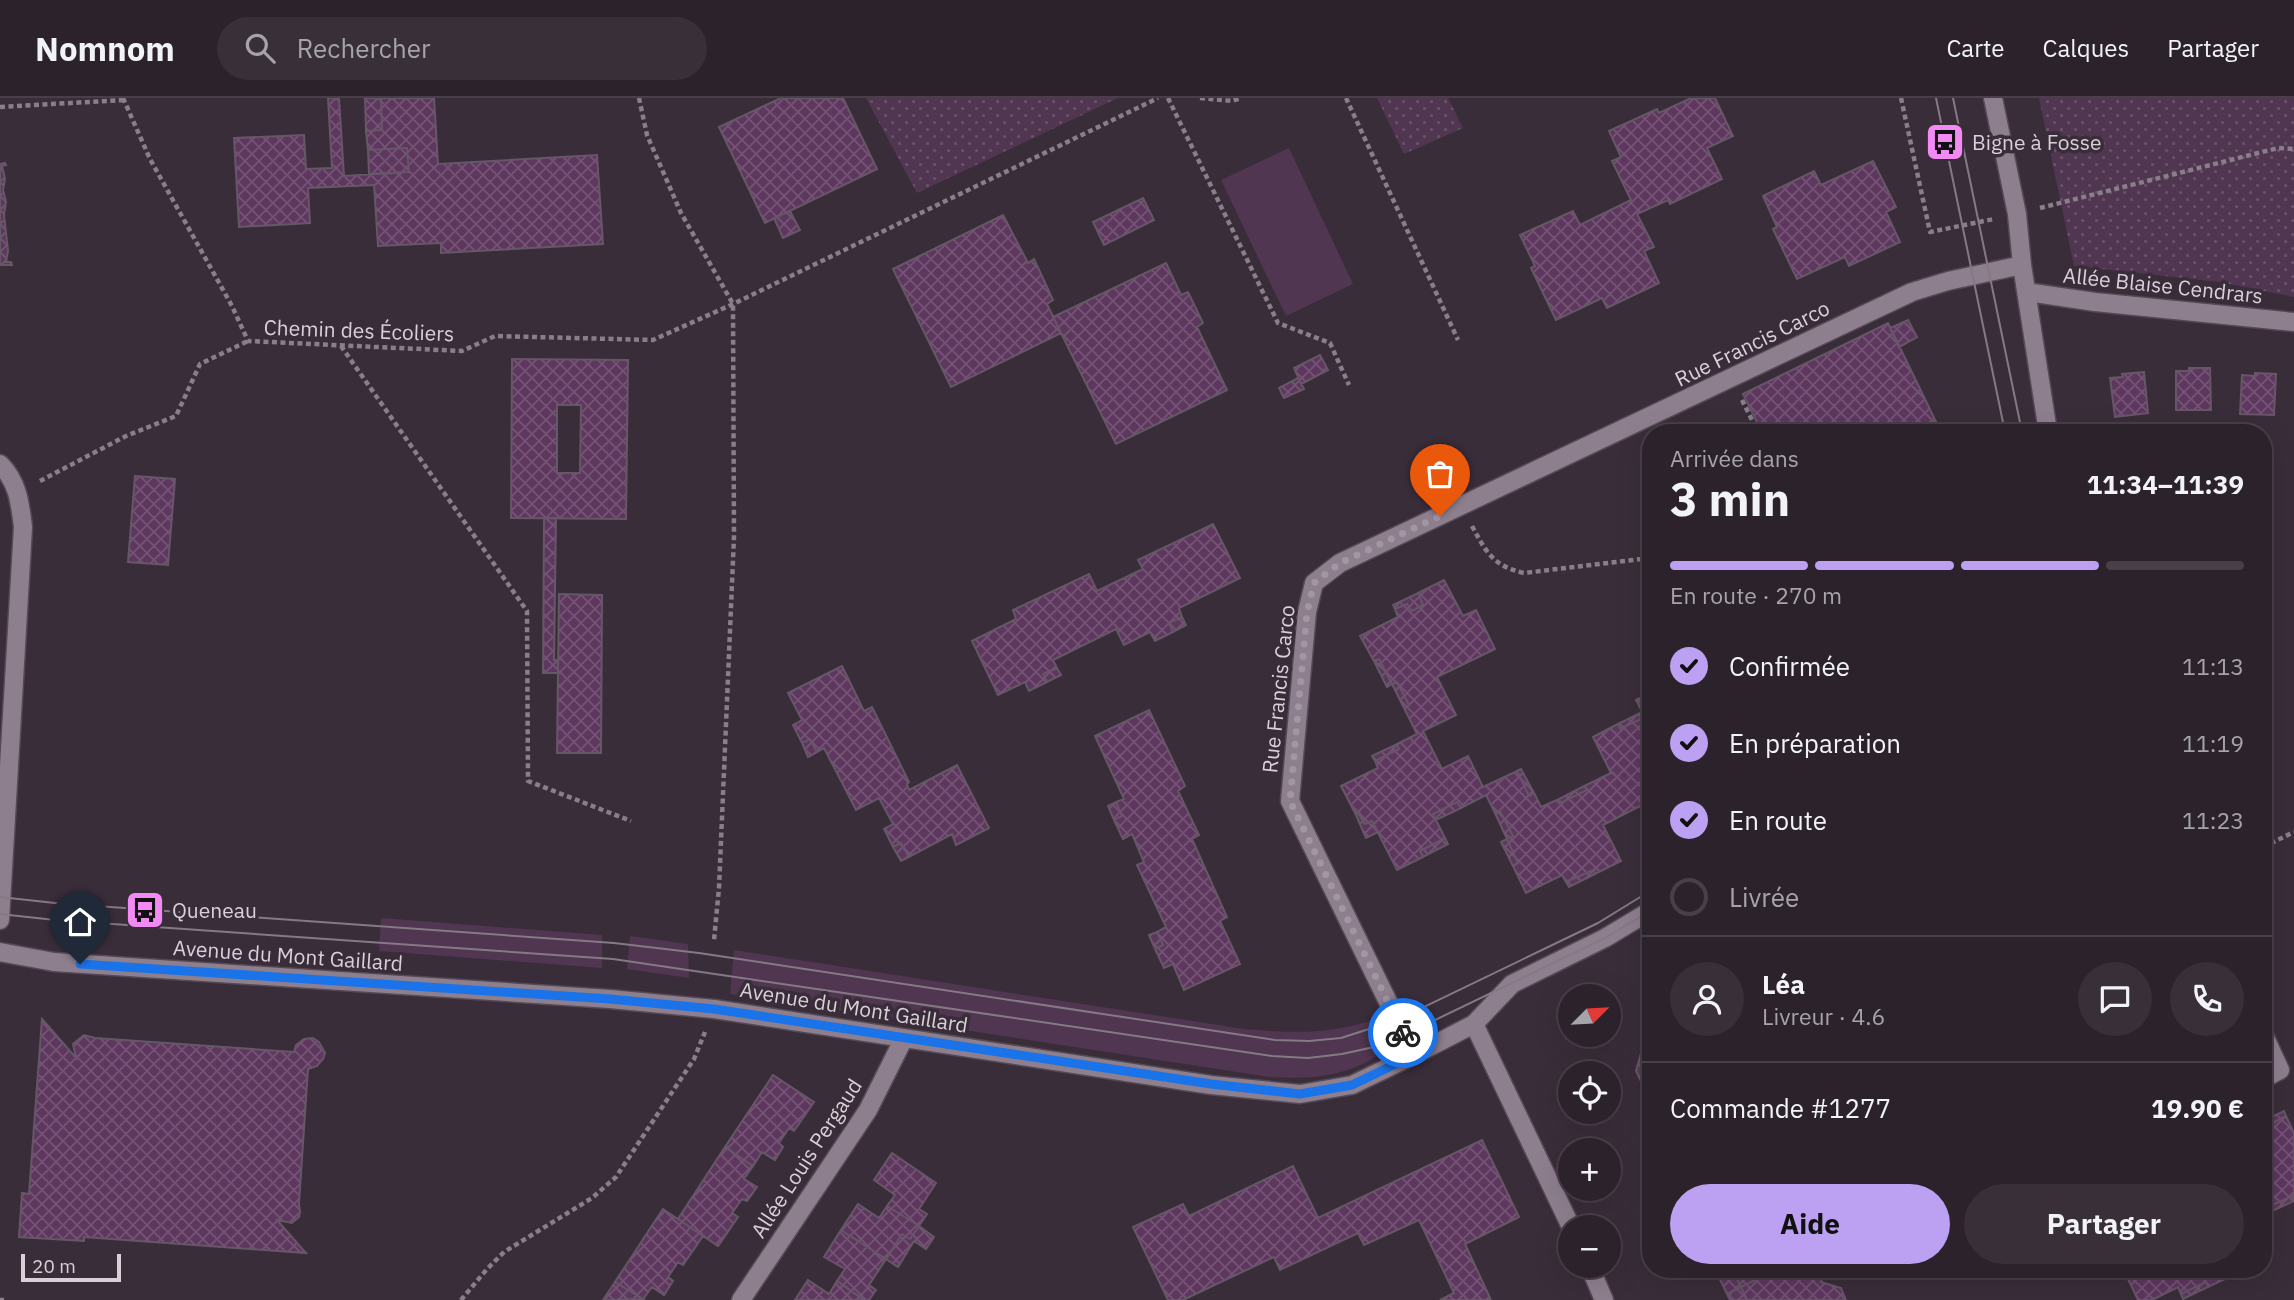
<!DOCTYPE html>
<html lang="fr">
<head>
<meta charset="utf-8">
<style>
	:root { --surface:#2c222c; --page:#382f38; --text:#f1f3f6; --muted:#a6a4a9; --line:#483f48; --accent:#bca0f2 }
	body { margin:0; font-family:"IBM Plex Sans",sans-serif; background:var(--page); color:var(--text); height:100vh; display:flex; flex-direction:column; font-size:26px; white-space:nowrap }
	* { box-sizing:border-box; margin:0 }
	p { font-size:23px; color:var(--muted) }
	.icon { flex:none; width:38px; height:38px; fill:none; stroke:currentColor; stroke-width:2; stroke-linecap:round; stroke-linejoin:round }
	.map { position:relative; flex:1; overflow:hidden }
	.drawer { position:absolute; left:1642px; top:326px; width:630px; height:854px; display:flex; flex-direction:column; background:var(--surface); border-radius:28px; box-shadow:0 7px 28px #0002,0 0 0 2px var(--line) }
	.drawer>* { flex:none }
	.needle { width:46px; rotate:66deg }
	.fabs { position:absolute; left:1558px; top:886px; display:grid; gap:14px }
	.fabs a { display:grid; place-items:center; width:63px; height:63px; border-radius:50%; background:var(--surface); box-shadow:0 7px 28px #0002,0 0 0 2px var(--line); font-size:35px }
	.scale { position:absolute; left:21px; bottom:18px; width:100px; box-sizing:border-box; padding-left:7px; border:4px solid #d9d0d8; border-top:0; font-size:19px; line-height:24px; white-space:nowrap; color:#d9d0d8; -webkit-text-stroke:5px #3a2d3a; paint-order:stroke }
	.pin { position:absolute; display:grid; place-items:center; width:60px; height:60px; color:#fff; margin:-72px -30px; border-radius:50% 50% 50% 0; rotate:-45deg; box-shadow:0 0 7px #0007 }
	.pin .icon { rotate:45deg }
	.courier { position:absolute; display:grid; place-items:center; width:70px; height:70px; margin:-35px; border:5px solid #1a73e8; border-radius:50%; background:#fff; color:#222; box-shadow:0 2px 9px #0007 }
	.head em { font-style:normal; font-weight:800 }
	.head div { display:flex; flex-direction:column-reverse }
	.head { display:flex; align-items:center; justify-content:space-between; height:119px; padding:0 28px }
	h1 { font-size:46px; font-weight:800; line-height:52px }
	.bar { display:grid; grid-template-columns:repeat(4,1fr); gap:10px 7px; align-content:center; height:84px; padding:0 28px }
	.bar i { height:9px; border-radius:5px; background:var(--line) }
	.bar .selected { background:var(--accent) }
	.bar p { grid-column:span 4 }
	.line { display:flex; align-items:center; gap:18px; padding:0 28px; border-top:2px solid var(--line) }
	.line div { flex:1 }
	.round { display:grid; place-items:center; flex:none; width:74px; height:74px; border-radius:37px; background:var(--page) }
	ol { padding:0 28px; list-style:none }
	li { display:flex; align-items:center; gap:21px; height:77px }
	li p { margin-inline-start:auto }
	li .icon { padding:7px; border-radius:50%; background:var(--accent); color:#111; stroke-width:4 }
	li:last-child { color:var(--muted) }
	li i { width:38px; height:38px; border:4px solid var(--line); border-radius:50% }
	.primary-button { display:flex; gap:14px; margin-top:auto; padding:14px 28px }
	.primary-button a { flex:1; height:80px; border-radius:42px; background:var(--accent); color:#111; font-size:28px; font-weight:800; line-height:80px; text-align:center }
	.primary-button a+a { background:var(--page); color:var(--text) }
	header { display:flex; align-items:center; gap:42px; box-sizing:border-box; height:98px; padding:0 35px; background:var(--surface); border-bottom:2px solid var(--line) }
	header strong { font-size:33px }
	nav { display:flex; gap:38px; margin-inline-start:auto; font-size:24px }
	.search { width:490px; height:63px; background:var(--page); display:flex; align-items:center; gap:18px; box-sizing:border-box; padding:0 24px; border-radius:38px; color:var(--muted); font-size:26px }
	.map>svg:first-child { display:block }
	.grass { fill:#503650 }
	.park { fill:url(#park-dots) }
	.building { fill:url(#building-cross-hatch); stroke:#665766; stroke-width:2; fill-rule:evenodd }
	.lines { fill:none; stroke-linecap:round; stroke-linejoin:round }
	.minor-casing { stroke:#554954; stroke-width:21 }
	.path { stroke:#897e89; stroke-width:4.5; stroke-dasharray:5 3.5; stroke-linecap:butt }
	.minor { stroke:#8e7f8e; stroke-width:18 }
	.tram { stroke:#847984; stroke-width:2 }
	.done { stroke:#a197a1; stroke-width:7; stroke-dasharray:0 12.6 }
	.route { stroke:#1a73e8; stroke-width:9 }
	.labels { text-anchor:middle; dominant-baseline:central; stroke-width:7; stroke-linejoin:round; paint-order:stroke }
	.poi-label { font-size:21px; fill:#d9d0d8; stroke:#3a2d3a; text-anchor:start }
	.street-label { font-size:21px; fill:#d9d0d8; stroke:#3a2d3a }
</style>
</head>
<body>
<header>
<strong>Nomnom</strong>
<div class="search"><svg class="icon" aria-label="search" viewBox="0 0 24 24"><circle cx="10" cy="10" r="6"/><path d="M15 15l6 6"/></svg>Rechercher</div>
<nav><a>Carte</a><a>Calques</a><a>Partager</a></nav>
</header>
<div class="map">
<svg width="2294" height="1202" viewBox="0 0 2294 1202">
	<defs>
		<pattern id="park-dots" width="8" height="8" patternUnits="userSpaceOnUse" patternTransform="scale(1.75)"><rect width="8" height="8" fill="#503650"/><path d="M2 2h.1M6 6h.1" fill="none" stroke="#695268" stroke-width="1.8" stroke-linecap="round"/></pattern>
		<pattern id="building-cross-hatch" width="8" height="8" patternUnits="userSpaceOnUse" patternTransform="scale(1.75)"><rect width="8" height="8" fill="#5e375f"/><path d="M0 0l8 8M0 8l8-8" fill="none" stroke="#745375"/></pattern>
	</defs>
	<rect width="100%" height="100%" fill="#3a2d3a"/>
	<path class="grass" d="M 1289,50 L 1353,186 L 1286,218 L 1221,82 Z
		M 381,820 L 602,837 L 602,870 L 379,853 Z
		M 630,838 L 688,846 L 689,880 L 627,871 Z
		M 734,852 L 1244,931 C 1295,935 1327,937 1377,921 L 1383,938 L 1377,958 C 1342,980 1309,981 1269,979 L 730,896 Z"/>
	<path class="park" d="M 866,0 L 1118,0 L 917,95 Z
		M 1377,0 L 1448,0 L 1463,30 L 1404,56 Z
		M 2039,0 L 2294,0 L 2294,199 L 2219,184 L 2074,168 Z"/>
	<path class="building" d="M 328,0 L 339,0 L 344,78 L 409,74 L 407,50 L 368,52 L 366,33 L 382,32 L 381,0 L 434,0 L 438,66 L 597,57 L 603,146 L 441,155 L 441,145 L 378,148 L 374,87 L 308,90 L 310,125 L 239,129 L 234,40 L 304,37 L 306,71 L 332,70 Z
		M 365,0 L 381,0 L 382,32 L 366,33 Z
		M 781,0 L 843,0 L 877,71 L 765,125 L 719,29 Z
		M 1691,0 L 1715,0 L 1733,38 L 1707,50 L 1722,81 L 1670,106 L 1668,102 L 1637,116 L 1654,149 L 1644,153 L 1659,185 L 1607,210 L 1602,200 L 1556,222 L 1531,170 L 1535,168 L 1520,137 L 1573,113 L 1580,127 L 1631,102 L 1612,63 L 1621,59 L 1609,33 L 1657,11 L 1659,15 Z
		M 407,50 L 409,74 L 369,76 L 368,52 Z
		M 1873,63 L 1896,109 L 1886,114 L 1900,144 L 1849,168 L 1845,159 L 1797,181 L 1773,131 L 1777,129 L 1763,98 L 1814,73 L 1821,87 Z
		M 5,65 L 6,67 L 2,68 L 5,81 L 3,92 L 6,104 L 4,117 L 8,153 L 6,164 L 11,164 L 12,167 L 0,167 L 0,66 Z
		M 1143,100 L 1154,122 L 1104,147 L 1093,124 Z
		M 790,113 L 800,132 L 783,140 L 774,120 Z
		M 1003,117 L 1028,165 L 1034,161 L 1053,202 L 1047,206 L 1061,235 L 951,289 L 893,171 Z
		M 1166,165 L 1181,197 L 1188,194 L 1203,225 L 1197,229 L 1227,292 L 1116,346 L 1053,219 Z
		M 1908,222 L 1917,239 L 1899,249 L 1890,230 Z
		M 1888,225 L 1941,334 L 1762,334 L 1743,296 Z
		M 1320,257 L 1328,272 L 1301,286 L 1294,270 Z
		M 512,261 L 628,262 L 626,421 L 511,420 ZM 557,307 L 581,307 L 580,375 L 557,375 Z
		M 2189,270 L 2210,270 L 2211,312 L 2176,312 L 2176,273 L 2189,273 Z
		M 2144,274 L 2148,315 L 2115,319 L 2110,280 L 2123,279 L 2122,276 Z
		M 2255,275 L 2276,276 L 2274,317 L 2240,316 L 2242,277 L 2255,278 Z
		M 1298,280 L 1304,291 L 1284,300 L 1279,290 Z
		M 135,378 L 175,381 L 168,467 L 128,464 Z
		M 544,420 L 556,420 L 554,562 L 558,562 L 558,575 L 543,575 Z
		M 1213,426 L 1240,480 L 1179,510 L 1182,519 L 1169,525 L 1173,534 L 1155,543 L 1150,534 L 1124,547 L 1116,531 L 1053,562 L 1057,570 L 1043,576 L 1047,584 L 1029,593 L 1025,584 L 998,597 L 972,543 L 1016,521 L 1013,512 L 1089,476 L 1097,493 L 1143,471 L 1138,462 Z
		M 1444,482 L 1463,518 L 1476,512 L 1495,551 L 1437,579 L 1456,617 L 1423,633 L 1442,671 L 1468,658 L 1483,689 L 1517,673 L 1529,698 L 1534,695 L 1541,709 L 1559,701 L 1561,705 L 1587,692 L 1584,688 L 1611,675 L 1593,639 L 1618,626 L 1620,631 L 1645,619 L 1636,602 L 1650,595 L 1650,697 L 1639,702 L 1642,707 L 1603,727 L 1621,763 L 1595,776 L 1593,772 L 1566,784 L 1562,777 L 1526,795 L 1513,768 L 1518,765 L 1507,741 L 1513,738 L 1500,713 L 1495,715 L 1486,697 L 1461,710 L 1457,704 L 1433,716 L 1445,740 L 1420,753 L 1423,759 L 1397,772 L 1372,723 L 1365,726 L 1359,714 L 1355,715 L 1341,688 L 1378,670 L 1375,663 L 1399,651 L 1397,646 L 1417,636 L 1404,610 L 1409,607 L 1397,584 L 1392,586 L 1379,561 L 1374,563 L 1360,538 L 1398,519 L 1395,511 L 1407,506 L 1412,513 L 1423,507 L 1418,495 Z
		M 1418,495 L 1423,507 L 1412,513 L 1407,506 L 1395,511 L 1393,507 Z
		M 559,496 L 602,497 L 601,655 L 557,655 Z
		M 1182,519 L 1186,527 L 1173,534 L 1169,525 Z
		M 1379,561 L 1392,586 L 1387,589 L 1374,563 Z
		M 842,568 L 864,613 L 872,609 L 909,684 L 907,686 L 909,692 L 957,667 L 989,730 L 956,747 L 952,736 L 909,759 L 901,745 L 893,749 L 884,731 L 893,726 L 879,700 L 856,712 L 824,650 L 817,654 L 810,641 L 802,645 L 793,627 L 802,622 L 788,595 Z
		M 1057,570 L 1061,577 L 1047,584 L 1043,576 Z
		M 1397,584 L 1409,607 L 1404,610 L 1392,586 Z
		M 1149,612 L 1185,688 L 1178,693 L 1199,737 L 1192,741 L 1227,819 L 1220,823 L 1240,866 L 1184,892 L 1173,866 L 1164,870 L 1155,851 L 1163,847 L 1157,834 L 1166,829 L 1137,767 L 1144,764 L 1132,736 L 1123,741 L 1114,722 L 1122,718 L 1116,704 L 1124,701 L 1095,638 Z
		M 1642,614 L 1645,619 L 1620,631 L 1618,626 Z
		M 810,641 L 817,654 L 808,659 L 802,645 Z
		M 1397,646 L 1399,651 L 1375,663 L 1372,658 Z
		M 1521,671 L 1534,695 L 1529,698 L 1517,673 Z
		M 1584,688 L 1587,692 L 1561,705 L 1559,701 Z
		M 1650,697 L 1650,703 L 1642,707 L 1639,702 Z
		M 1116,704 L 1122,718 L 1114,722 L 1108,708 Z
		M 1457,704 L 1461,710 L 1436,722 L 1433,716 Z
		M 1500,713 L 1513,738 L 1507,741 L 1495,715 Z
		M 1357,714 L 1365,726 L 1372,723 L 1378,734 L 1366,740 L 1355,715 Z
		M 1445,740 L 1448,746 L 1423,759 L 1420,753 Z
		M 1507,741 L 1518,765 L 1513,768 L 1501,744 Z
		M 901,745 L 909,759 L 901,763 L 893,749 Z
		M 1593,772 L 1595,776 L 1569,789 L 1566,784 Z
		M 1157,834 L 1163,847 L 1155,851 L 1149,837 Z
		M 42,921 L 76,960 L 73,946 L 84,937 L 95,940 L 294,954 L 296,947 L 304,941 L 313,940 L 319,944 L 325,955 L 323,961 L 317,968 L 308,971 L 299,1105 L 300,1114 L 299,1119 L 292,1125 L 277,1122 L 306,1155 L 84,1139 L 84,1143 L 19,1139 L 22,1095 L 29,1096 Z
		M 1650,948 L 1650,1002 L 1636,973 L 1642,952 Z
		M 773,977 L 814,1004 L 794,1033 L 789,1030 L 779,1045 L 783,1049 L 775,1062 L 762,1054 L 753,1068 L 725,1049 Z
		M 2284,1013 L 2286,1018 L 2263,1030 L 2263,1023 Z
		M 2286,1018 L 2294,1035 L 2294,1103 L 2292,1098 L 2266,1110 L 2263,1104 L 2263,1030 Z
		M 1482,1042 L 1519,1119 L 1465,1146 L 1491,1202 L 1440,1202 L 1454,1195 L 1419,1122 L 1364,1147 L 1358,1135 L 1280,1172 L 1274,1159 L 1183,1202 L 1168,1202 L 1133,1129 L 1183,1106 L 1189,1118 L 1293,1068 L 1318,1120 Z
		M 725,1049 L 753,1068 L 744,1081 L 757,1089 L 747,1103 L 742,1101 L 732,1115 L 738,1119 L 718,1148 L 678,1121 Z
		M 892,1055 L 936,1085 L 919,1111 L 927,1116 L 919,1128 L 887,1108 L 895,1097 L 874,1082 Z
		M 2292,1098 L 2294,1103 L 2268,1115 L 2266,1110 Z
		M 858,1106 L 879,1120 L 887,1108 L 919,1128 L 910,1141 L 902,1136 L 886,1161 L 841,1132 Z
		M 663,1111 L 703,1138 L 683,1167 L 678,1164 L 668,1179 L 673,1183 L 664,1197 L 652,1189 L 643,1201 L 615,1184 Z
		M 919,1128 L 934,1139 L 926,1151 L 914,1143 L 898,1169 L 886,1161 L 902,1136 L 910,1141 Z
		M 841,1132 L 886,1161 L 869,1187 L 876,1192 L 869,1202 L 864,1202 L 837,1183 L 845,1171 L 824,1159 Z
		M 1715,1171 L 1732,1171 L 1741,1189 L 1727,1196 Z
		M 1732,1171 L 1778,1171 L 1741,1189 Z
		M 1778,1171 L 1825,1171 L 1821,1184 L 1841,1190 L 1846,1202 L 1747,1202 L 1741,1189 Z
		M 2123,1171 L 2129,1171 L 2133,1179 L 2128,1181 Z
		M 2129,1171 L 2234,1171 L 2236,1176 L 2208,1189 L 2206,1184 L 2181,1196 L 2178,1189 L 2152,1202 L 2138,1202 L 2128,1181 L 2133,1179 Z
		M 808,1182 L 829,1196 L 837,1183 L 864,1202 L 795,1202 Z
		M 615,1184 L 643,1201 L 603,1202 Z
		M 2206,1184 L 2208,1189 L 2183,1201 L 2181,1196 Z
		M 1741,1189 L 1747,1202 L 1730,1202 L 1727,1196 Z"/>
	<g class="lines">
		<g class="minor-casing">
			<path id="minor" d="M 1993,0 L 2017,116 L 2022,167 L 2048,334
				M 2027,194 L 2095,204 L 2294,224
				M 0,366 C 18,384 20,405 23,429 L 0,822
				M 0,854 L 54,864 L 610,901 L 714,911 L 1211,987 L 1300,996 L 1352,987 L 1414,957 L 1474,926 L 1512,886 L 1605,840 L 1650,813
				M 1474,926 L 1571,1129
				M 2263,935 L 2280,972 L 2263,981
				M 1414,957 L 1290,703 L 1307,514 L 1314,485 L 1340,465 L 1912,194 L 1948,183 L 2022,167
				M 1589,1167 L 1604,1202
				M 741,1202 L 868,1012 L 904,940"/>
		</g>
		<path class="path" d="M 123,0 L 150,61 L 232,208 L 248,243 L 462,253 L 495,238 L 653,242 L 733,206 L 1158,0
			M 639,0 L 647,37 L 681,115 L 733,206 L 734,439 L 719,790 L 714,842
			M 1168,0 L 1278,225 L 1330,245 L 1349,287
			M 1200,0 L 1232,3 L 1241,0
			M 1346,0 L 1458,242
			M 1901,0 L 1930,134 L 1994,121
			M 0,9 L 123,2
			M 2040,110 L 2278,50 L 2294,51
			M 341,248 L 527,513 L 528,683 L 631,723
			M 1742,302 L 1758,334
			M 40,383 L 126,338 L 176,318 L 200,266 L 248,243
			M 1472,428 C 1486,454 1493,468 1524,475 L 1650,460
			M 2263,749 L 2294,734
			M 0,1202 L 4,1202
			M 461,1202 L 487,1171 L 504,1154 L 592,1100 L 616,1079 L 694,961 L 705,934"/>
		<use href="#minor" class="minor"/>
		<path class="tram" d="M 1936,0 L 2005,334
			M 1953,0 L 2022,334
			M 0,799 L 55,805 L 614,845 L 699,855 L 1275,942 L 1309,943 L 1341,940 L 1397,922 L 1598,825 L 1650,793
			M 0,816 L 55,822 L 613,861 L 1272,958 L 1308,960 L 1342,956 L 1374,949 L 1404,937 L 1605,840 L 1650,813"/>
	</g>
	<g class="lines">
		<path class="done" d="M 1403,935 L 1290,703 L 1307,514 L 1314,485 L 1340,465 L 1440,418"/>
		<path class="route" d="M 80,866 L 610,901 L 714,911 L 1211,986 L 1300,996 L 1352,987 L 1414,957 L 1403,935"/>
	</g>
	<defs>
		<g id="bus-square" transform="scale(2.0125)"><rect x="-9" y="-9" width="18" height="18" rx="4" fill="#f28af3" stroke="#3a2d3a"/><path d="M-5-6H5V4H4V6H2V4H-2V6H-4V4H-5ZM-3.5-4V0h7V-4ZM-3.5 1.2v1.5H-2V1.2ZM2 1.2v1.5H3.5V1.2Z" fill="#111"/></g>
	</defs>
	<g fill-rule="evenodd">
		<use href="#bus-square" x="1945" y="44"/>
		<use href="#bus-square" x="145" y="812"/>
	</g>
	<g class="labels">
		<g class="poi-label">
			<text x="1972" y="44">Bigne à Fosse</text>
			<text x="172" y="812">Queneau</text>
		</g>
		<g class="street-label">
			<text transform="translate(2163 187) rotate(6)">Allée Blaise Cendrars</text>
			<text transform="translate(359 232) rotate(2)">Chemin des Écoliers</text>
			<text transform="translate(1752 245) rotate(-26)">Rue Francis Carco</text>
			<text transform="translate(1278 591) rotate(-84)">Rue Francis Carco</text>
			<text transform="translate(288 857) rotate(4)">Avenue du Mont Gaillard</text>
			<text transform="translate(854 909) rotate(9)">Avenue du Mont Gaillard</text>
			<text transform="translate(806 1060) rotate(-57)">Allée Louis Pergaud</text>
		</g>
	</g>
</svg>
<div class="fabs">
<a><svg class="needle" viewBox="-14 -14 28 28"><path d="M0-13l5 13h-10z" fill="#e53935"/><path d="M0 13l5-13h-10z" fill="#a6a4a9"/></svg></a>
<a><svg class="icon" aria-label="locate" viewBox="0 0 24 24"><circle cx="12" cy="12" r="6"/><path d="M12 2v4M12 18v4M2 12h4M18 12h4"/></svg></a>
<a>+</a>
<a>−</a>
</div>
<div class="scale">20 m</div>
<div class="pin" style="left:1440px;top:418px;background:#ea580c"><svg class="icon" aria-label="bag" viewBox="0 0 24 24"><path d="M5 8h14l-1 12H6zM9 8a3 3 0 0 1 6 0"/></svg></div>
<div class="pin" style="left:80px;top:866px;background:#1f2937"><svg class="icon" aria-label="home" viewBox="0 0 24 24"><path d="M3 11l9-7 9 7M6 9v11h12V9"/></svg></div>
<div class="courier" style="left:1403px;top:935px"><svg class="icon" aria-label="bike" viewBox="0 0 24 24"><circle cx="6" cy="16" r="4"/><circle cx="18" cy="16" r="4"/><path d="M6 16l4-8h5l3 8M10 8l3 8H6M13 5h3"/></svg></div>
<section class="drawer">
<div class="head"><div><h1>3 min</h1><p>Arrivée dans</p></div><em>11:34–11:39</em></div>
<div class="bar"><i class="selected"></i><i class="selected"></i><i class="selected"></i><i></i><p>En route · 270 m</p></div>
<ol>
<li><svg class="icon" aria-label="check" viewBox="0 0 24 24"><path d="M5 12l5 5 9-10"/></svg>Confirmée<p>11:13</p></li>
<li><svg class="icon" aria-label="check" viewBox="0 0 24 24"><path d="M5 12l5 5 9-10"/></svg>En préparation<p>11:19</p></li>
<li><svg class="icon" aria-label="check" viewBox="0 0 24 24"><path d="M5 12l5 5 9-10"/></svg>En route<p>11:23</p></li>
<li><i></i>Livrée</li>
</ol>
<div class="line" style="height:126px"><a class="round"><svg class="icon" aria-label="person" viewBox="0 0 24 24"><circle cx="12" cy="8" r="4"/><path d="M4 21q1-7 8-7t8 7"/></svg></a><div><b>Léa</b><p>Livreur · 4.6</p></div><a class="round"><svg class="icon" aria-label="chat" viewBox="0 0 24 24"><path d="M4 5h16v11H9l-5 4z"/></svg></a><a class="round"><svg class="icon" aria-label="phone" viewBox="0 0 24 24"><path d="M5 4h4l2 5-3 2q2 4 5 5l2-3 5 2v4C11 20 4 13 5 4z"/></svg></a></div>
<div class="line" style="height:91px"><div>Commande #1277</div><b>19.90 €</b></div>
<div class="primary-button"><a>Aide</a><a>Partager</a></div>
</section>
</div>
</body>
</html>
